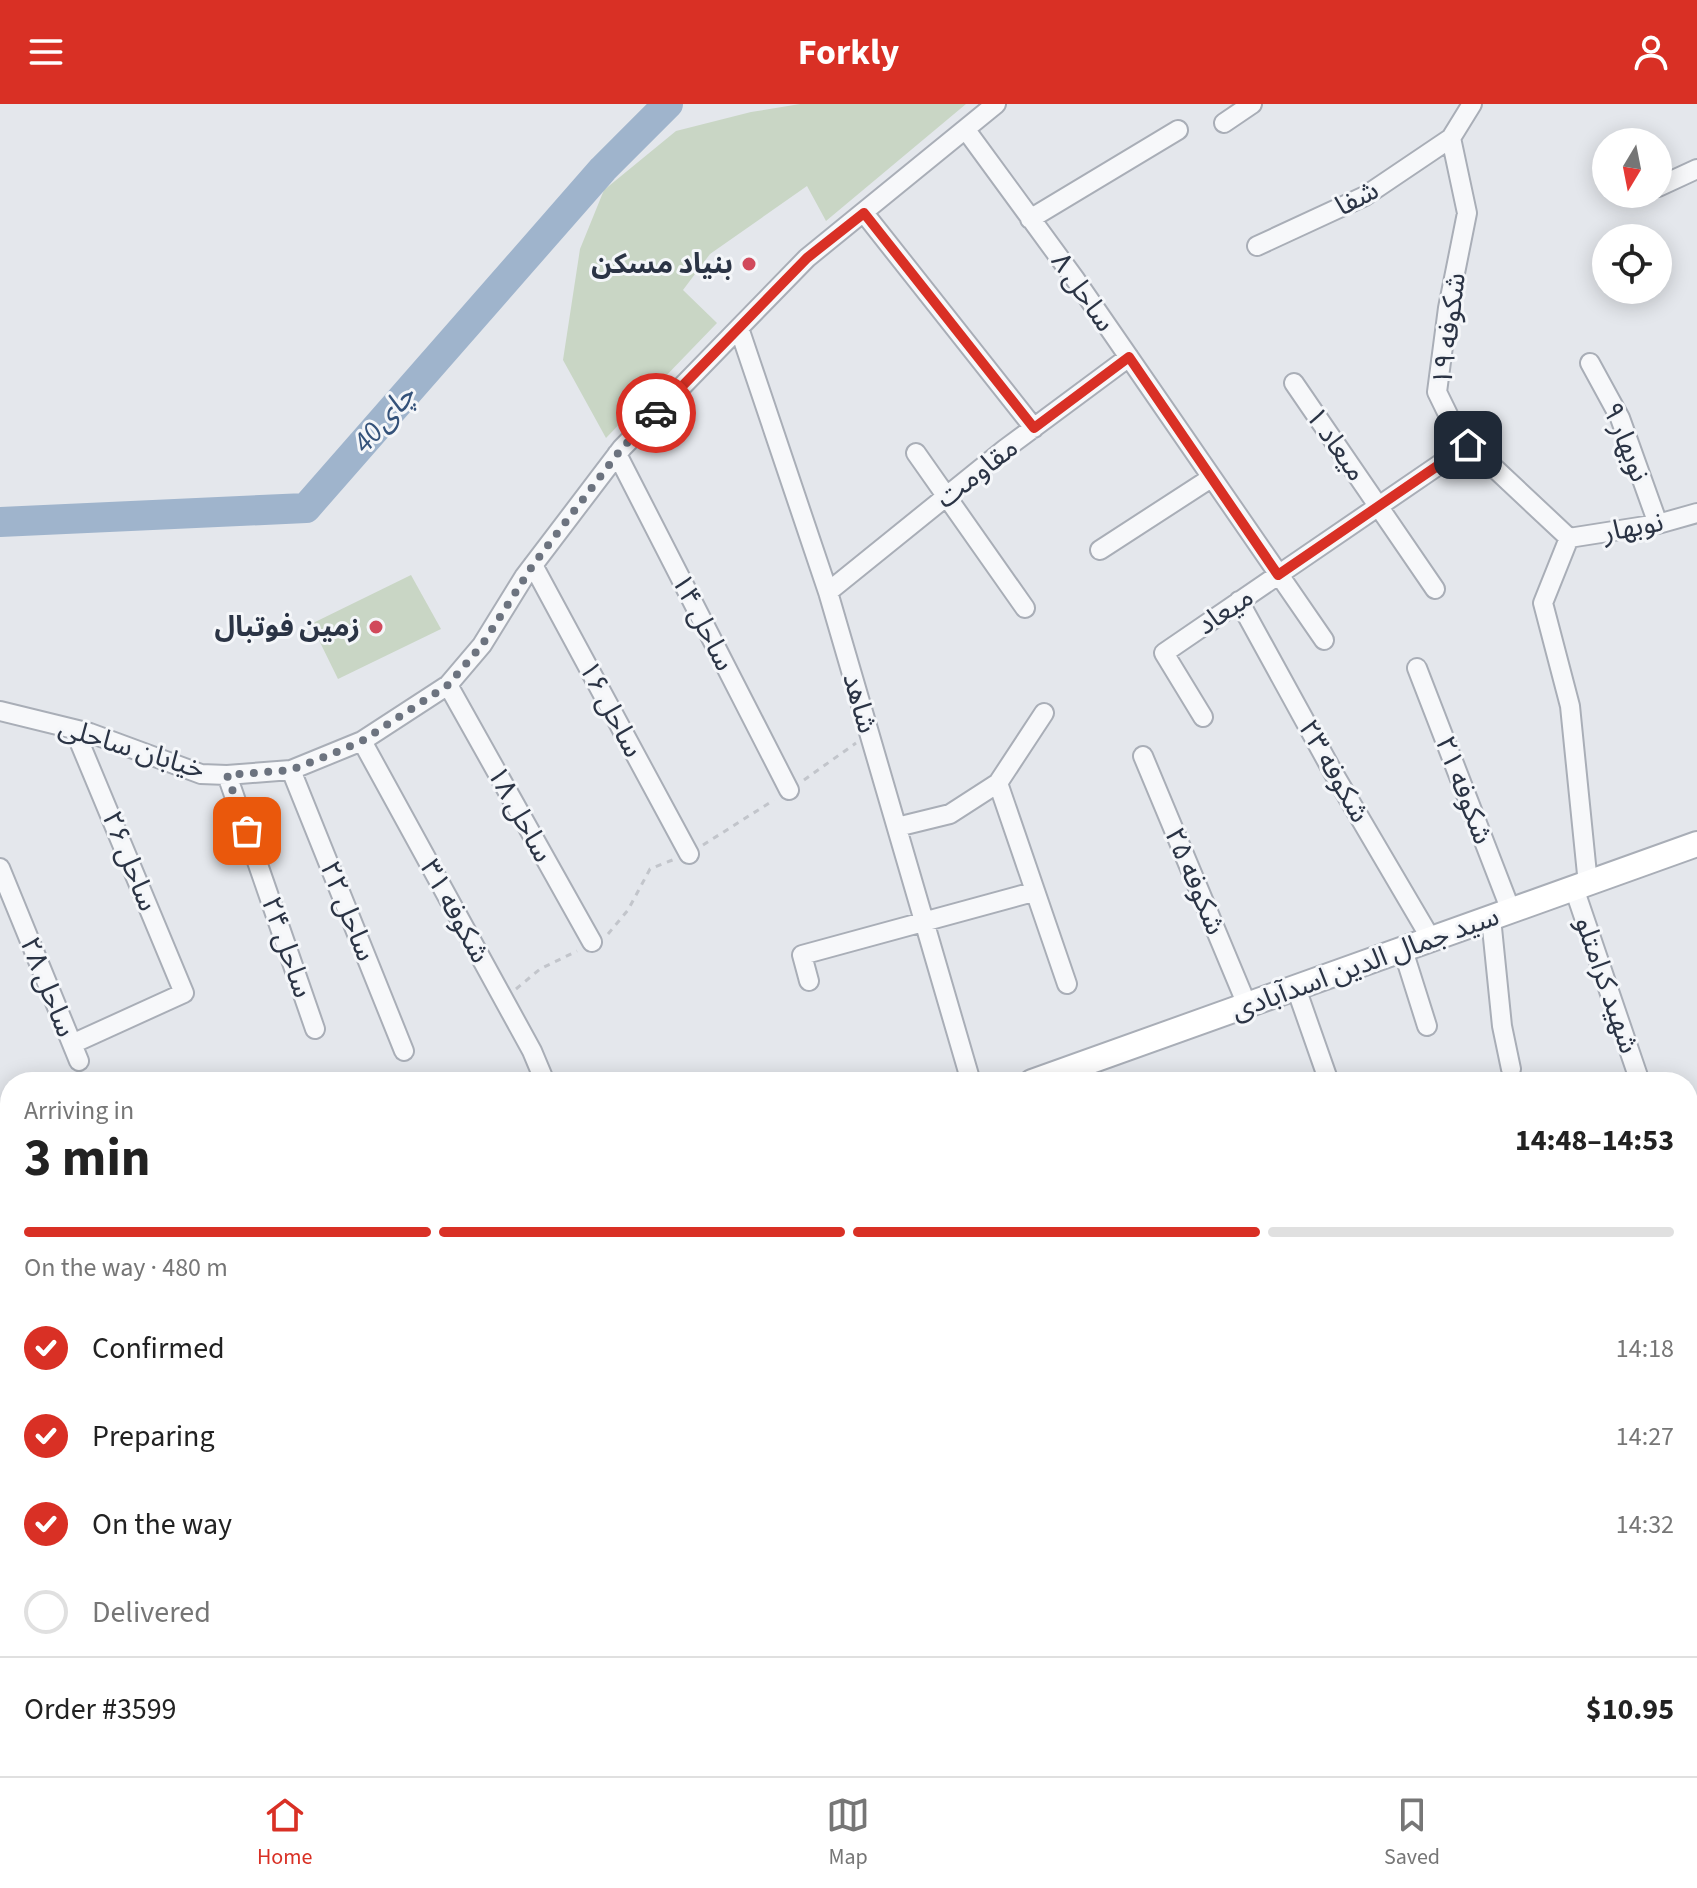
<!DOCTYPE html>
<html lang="en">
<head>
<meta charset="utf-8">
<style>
	:root { --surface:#fff; --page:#f2f2f2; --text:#222; --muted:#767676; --line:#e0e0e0; --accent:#d93025 }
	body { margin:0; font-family:"Source Sans 3","Noto Sans Arabic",sans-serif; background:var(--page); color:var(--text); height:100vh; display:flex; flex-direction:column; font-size:30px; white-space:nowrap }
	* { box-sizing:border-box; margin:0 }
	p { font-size:26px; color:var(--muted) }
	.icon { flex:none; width:44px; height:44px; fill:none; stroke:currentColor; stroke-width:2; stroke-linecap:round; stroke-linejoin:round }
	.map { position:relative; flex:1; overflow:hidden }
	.drawer { position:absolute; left:0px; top:968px; width:1698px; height:704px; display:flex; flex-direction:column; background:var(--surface); border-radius:32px 32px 0 0; box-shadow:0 4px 20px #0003 }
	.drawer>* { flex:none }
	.needle { width:52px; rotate:190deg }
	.controls { position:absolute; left:1592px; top:24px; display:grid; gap:16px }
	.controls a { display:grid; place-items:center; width:80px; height:80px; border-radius:50%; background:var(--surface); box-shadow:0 4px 20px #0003; font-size:40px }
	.pin { position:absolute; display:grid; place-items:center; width:68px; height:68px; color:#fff; margin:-34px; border-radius:16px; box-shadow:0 4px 12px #0006 }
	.courier { position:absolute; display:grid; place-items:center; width:80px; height:80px; margin:-40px; border:6px solid #d93025; border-radius:50%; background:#fff; color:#222; box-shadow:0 2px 10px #0007 }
	.head em { font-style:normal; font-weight:700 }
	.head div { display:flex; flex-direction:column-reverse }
	.head { display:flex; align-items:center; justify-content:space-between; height:136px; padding:0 24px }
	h1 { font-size:52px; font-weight:700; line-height:60px }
	.bar { display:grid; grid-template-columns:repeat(4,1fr); gap:12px 8px; align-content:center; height:96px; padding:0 24px }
	.bar i { height:10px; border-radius:6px; background:var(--line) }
	.bar .current { background:var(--accent) }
	.bar p { grid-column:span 4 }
	.line { display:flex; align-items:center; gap:20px; padding:0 24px; border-top:2px solid var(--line) }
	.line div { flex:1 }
	ol { padding:0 24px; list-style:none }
	li { display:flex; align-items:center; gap:24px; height:88px }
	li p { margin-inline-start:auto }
	li .icon { padding:8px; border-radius:50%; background:var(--accent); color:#fff; stroke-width:4 }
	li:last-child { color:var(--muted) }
	li i { width:44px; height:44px; border:4px solid var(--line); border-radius:50% }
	header { display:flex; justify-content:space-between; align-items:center; height:104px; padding:0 24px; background:var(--accent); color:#fff; font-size:36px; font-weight:700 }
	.dock { display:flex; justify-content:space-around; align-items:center; height:112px; border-top:2px solid var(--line); background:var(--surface); font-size:22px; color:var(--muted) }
	.dock a { display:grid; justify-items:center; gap:4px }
	.dock .current { color:var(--accent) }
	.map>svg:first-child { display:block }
	.green { fill:#c9d6c5 }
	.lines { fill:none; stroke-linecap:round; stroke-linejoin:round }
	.river { stroke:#9fb4cc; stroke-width:30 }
	.minor-casing { stroke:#a9aeb7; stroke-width:22 }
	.secondary-casing { stroke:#a9aeb7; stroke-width:28 }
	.path { stroke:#c2c5cb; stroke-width:3; stroke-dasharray:6 6; stroke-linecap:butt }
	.minor { stroke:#f7f8fa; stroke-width:18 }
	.secondary { stroke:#fff; stroke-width:24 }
	.done { stroke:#6c737f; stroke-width:8; stroke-dasharray:0 14.4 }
	.route { stroke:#d93025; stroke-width:10 }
	.poi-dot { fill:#d1495b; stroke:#f4f6f9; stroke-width:3 }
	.labels { text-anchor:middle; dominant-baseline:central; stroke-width:6; stroke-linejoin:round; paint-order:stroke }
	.street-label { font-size:28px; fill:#2b3445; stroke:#f4f6f9 }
	.poi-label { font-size:28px; font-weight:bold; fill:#2b3445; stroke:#f4f6f9; text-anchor:end }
	.water-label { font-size:30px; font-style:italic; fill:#34527a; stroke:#f4f6f9 }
</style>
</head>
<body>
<header><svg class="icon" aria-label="menu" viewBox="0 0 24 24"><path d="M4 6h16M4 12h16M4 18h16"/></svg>Forkly<svg class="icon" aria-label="person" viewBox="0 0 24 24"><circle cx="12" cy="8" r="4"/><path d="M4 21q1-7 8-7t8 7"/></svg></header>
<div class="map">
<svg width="1697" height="1672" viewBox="0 0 1697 1672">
	<rect width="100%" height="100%" fill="#e4e7ec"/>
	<path class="green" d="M 800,0 L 966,0 L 826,117 L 807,82 L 710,150 L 683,186 L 717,219 L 606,334 L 563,256 L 580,145 L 604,86 L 676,27 L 751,8 Z
		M 411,471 L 441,525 L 338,575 L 311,520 Z"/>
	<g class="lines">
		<path class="river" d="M 0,418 L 306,404 L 603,65 L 668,0"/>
		<g class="minor-casing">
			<path id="minor" d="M 1472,0 L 1451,34 L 1467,109 L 1448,204 L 1437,288 L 1457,329 L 1569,434 L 1543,499 L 1570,602 L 1588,780
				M 1224,19 L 1252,0
				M 966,26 L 1075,175 L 1324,536
				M 1658,83 L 1697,65
				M 1639,91 L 1641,90
				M 864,109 L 1034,324
				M 1030,115 L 1178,26
				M 1257,142 L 1365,92 L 1451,34
				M 739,224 L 828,488 L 971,978
				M 1590,259 L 1620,314 L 1658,420
				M 1294,279 L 1435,485
				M 916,349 L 1025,504
				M 617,350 L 789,686
				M 1569,434 L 1658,420 L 1697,409
				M 1100,446 L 1211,374
				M 533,461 L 689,750
				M 828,488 L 1005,345 L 1129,253
				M 1239,497 L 1334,670 L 1431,835
				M 1417,564 L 1511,807
				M 448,581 L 592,838
				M 0,607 L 90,629 L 201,670 L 227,671 L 291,666 L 362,637 L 448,581 L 482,541 L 524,473 L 622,344 L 807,154 L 996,0
				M 1203,613 L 1164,549 L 1468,341
				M 362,637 L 532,947 L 545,978
				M 1143,652 L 1247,901
				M 291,666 L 404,947
				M 227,671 L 315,925
				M 998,679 L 1067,880
				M 897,723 L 950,710 L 998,679 L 1044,609
				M 0,764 L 79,957
				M 1574,784 L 1640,978
				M 1491,814 L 1502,922 L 1511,965
				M 1403,846 L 1427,922
				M 809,877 L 802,851 L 1033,788
				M 1296,884 L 1329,978
				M 72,940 L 184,889 L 74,625
				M 1688,1028 L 1697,1026
				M 0,1031 L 10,1033
				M 1688,1115 L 1697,1143
				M 0,1123 L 10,1120
				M 1688,1226 L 1697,1224
				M 0,1255 L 10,1248
				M 1688,1307 L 1697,1314
				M 0,1352 L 10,1346
				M 1688,1550 L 1697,1564
				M 0,1633 L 10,1646
				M 87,1662 L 97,1672
				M 662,1662 L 668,1672
				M 975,1662 L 990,1672
				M 1243,1662 L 1247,1672
				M 1403,1662 L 1420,1672
				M 1627,1662 L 1643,1672
				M 440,1672 L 454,1662
				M 793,1672 L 806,1662
				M 858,1672 L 865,1662"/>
		</g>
		<g class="secondary-casing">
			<path id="secondary" d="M 1032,978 L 1697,740
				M 0,1669 L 10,1659"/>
		</g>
		<path class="path" d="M 804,676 L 856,639
			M 703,741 L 774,696
			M 608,830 L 628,806 L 650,765 L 675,755
			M 516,885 L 540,865 L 577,847"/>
		<use href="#minor" class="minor"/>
		<use href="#secondary" class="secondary"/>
	</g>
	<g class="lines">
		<path class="done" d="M 247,727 L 227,671 L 291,666 L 339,647 L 362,637 L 448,581 L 482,541 L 533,461 L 622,344 L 656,309"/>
		<path class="route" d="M 656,309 L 807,154 L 864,109 L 1034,324 L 1129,253 L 1278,471 L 1468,341"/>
	</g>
	<g class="poi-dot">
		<circle cx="749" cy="160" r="8"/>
		<circle cx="376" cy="523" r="8"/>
	</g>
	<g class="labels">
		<g class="street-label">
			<text transform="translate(1357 94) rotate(-28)">شفا</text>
			<text transform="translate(1083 188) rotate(55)">ساحل ۸</text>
			<text transform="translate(1449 225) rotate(-83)">شکوفه ۱۹</text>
			<text transform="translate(1626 338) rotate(68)">نوبهار ۹</text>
			<text transform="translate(1336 340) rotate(55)">میعاد ۱</text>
			<text transform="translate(977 369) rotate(-38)">مقاومت</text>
			<text transform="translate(1633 423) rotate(-11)">نوبهار</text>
			<text transform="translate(1225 507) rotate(-34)">میعاد</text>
			<text transform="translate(703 518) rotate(63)">ساحل ۱۴</text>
			<text transform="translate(860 599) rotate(74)">شاهد</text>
			<text transform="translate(611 605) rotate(62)">ساحل ۱۶</text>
			<text transform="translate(132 644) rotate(17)">خیابان ساحلی</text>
			<text transform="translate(1334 667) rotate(60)">شکوفه ۲۳</text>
			<text transform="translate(1464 686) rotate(69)">شکوفه ۲۱</text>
			<text transform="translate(520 710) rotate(61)">ساحل ۱۸</text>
			<text transform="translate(130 757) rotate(68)">ساحل ۲۶</text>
			<text transform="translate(1195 777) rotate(67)">شکوفه ۲۵</text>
			<text transform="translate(348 807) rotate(68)">ساحل ۲۲</text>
			<text transform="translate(455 807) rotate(61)">شکوفه ۳۱</text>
			<text transform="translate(287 843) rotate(71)">ساحل ۲۴</text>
			<text transform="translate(1365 859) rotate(-20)">سید جمال الدین اسدآبادی</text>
			<text transform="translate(1607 881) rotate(71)">شهید کرامتلو</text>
			<text transform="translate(48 883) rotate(68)">ساحل ۲۸</text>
		</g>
		<g class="poi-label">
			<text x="733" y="160">بنیاد مسکن</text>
			<text x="360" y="523">زمین فوتبال</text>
		</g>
		<g class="water-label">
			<text transform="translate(384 315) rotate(-49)">40چای</text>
		</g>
	</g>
</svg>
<div class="controls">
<a><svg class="needle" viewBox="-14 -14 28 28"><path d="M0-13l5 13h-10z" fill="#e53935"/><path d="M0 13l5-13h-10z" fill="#767676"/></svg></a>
<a><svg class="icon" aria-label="locate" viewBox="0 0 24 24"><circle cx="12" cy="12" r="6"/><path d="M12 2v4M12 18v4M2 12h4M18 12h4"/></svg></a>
</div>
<div class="pin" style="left:247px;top:727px;background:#ea580c"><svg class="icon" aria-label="bag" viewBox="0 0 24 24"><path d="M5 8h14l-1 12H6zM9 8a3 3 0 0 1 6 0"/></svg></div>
<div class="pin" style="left:1468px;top:341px;background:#1f2937"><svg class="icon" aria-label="home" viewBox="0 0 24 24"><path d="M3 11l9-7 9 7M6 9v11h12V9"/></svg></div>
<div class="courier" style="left:656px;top:309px"><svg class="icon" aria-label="car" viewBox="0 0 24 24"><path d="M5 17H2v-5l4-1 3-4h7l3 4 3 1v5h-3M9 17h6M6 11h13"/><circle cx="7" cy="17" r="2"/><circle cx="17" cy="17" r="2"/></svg></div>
<section class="drawer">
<div class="head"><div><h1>3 min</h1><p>Arriving in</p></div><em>14:48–14:53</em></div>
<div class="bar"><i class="current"></i><i class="current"></i><i class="current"></i><i></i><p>On the way · 480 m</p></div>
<ol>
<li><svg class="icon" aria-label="check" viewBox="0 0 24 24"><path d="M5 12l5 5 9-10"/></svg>Confirmed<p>14:18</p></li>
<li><svg class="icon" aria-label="check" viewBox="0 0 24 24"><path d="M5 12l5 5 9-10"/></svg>Preparing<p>14:27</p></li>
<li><svg class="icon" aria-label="check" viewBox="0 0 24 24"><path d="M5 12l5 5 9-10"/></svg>On the way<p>14:32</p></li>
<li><i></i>Delivered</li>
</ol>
<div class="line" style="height:104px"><div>Order #3599</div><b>$10.95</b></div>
</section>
</div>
<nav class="dock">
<a class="current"><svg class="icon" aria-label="home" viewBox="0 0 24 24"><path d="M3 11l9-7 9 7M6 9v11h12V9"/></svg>Home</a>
<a><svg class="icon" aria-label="map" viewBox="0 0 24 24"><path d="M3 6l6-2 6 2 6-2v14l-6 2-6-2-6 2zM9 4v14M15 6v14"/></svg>Map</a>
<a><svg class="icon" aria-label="saved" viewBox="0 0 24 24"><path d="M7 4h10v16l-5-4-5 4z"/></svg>Saved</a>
</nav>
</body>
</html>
